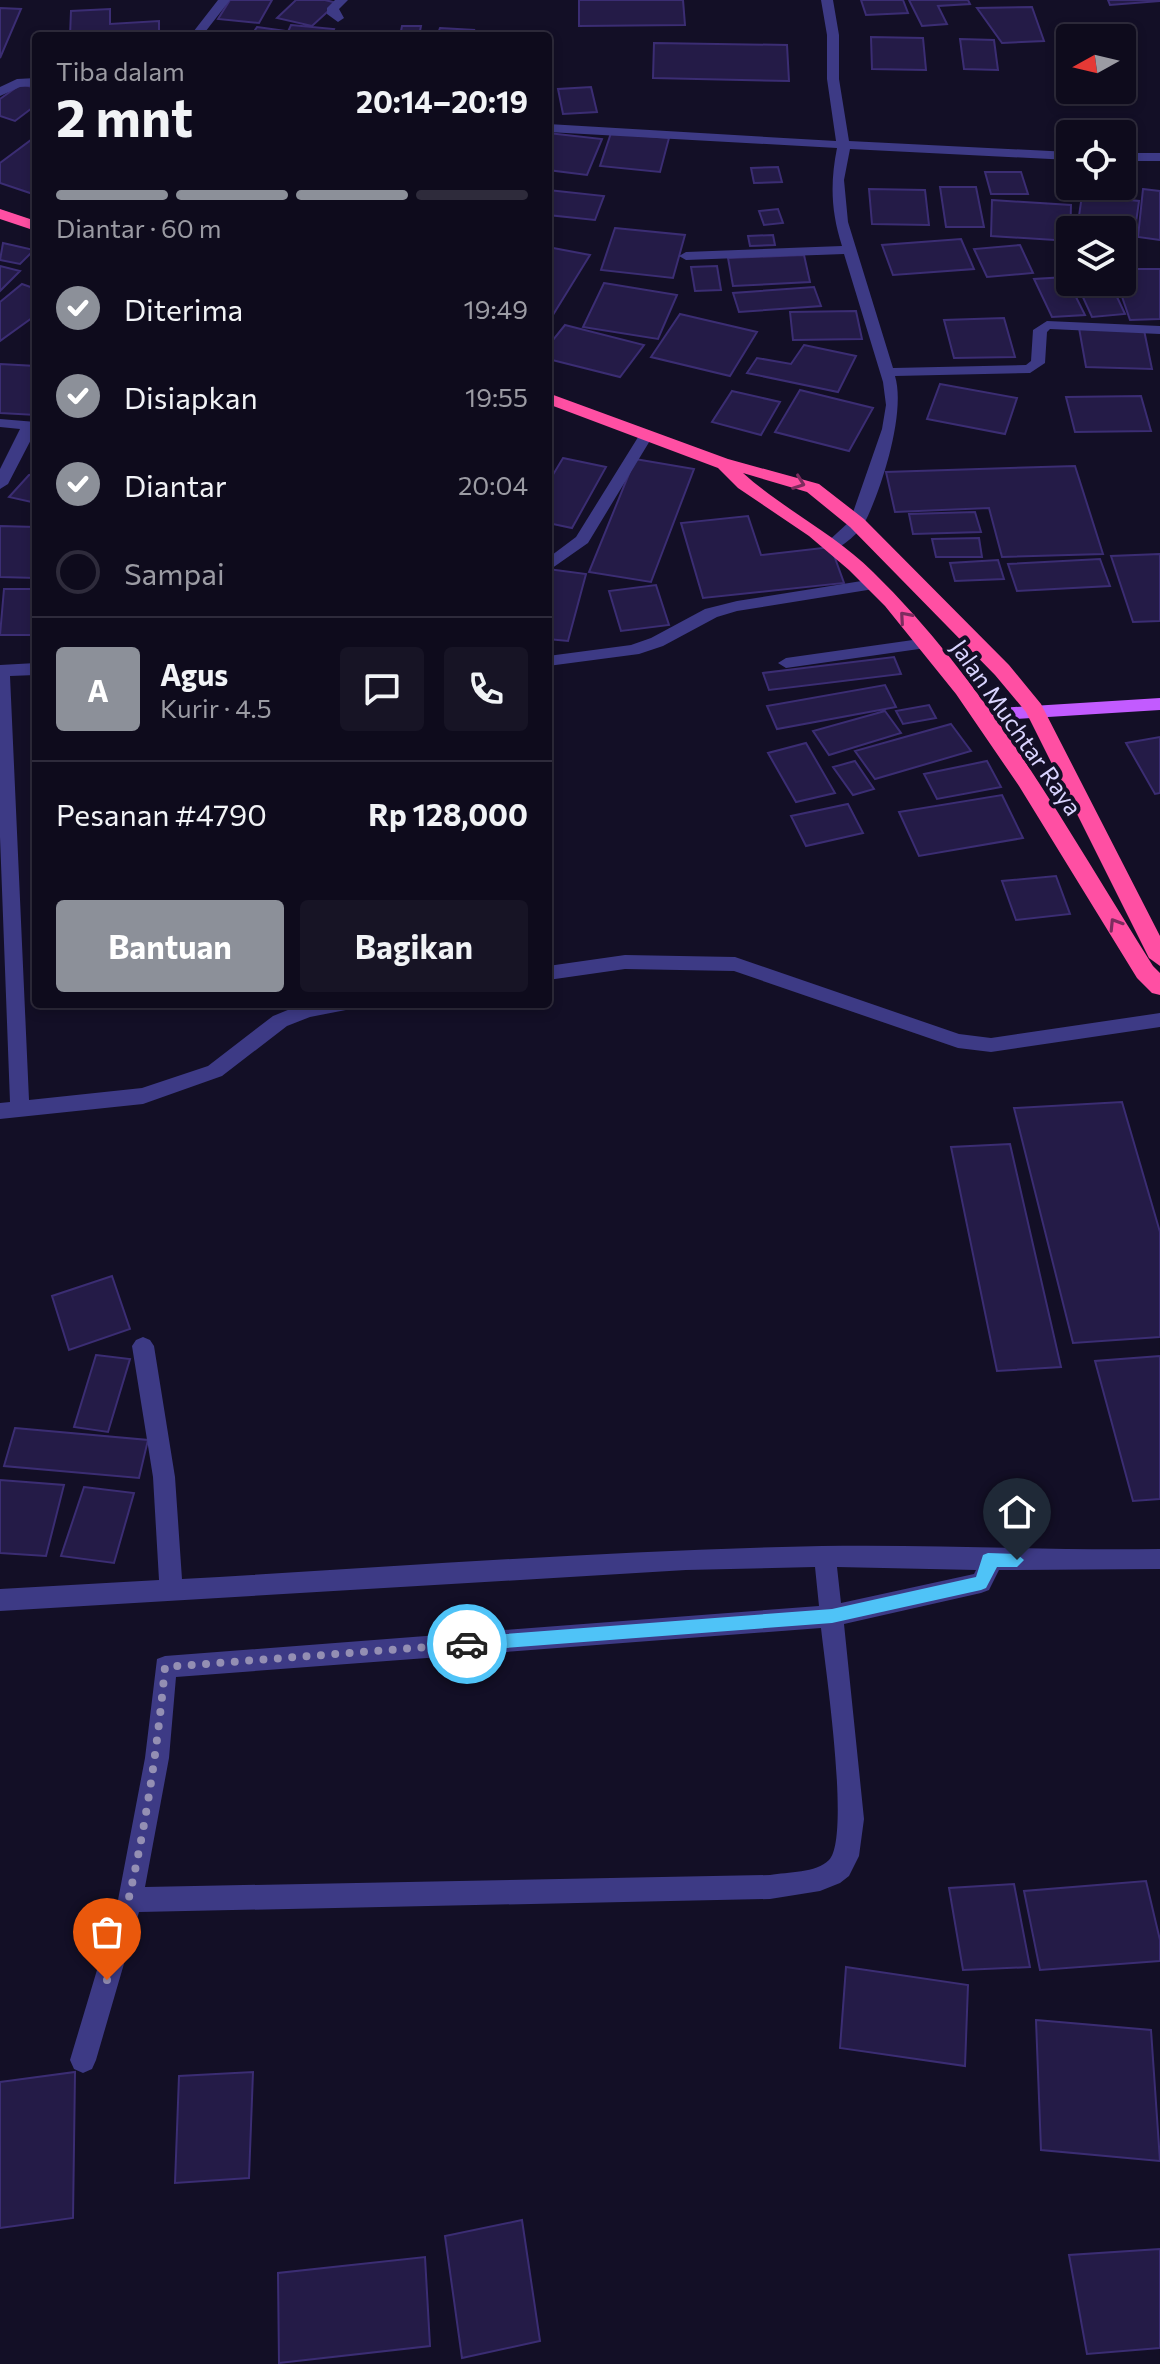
<!DOCTYPE html>
<html lang="id">
<head>
<meta charset="utf-8">
<style>
	:root { --surface:#0e0b1c; --page:#171425; --text:#f1f3f6; --muted:#9b9ba3; --line:#2e2b3b; --accent:#8c9099 }
	body { margin:0; font-family:Commissioner,sans-serif; background:var(--page); color:var(--text); height:100vh; display:flex; flex-direction:column; font-size:30px; white-space:nowrap }
	* { box-sizing:border-box; margin:0 }
	p { font-size:26px; color:var(--muted) }
	.icon { flex:none; width:44px; height:44px; fill:none; stroke:currentColor; stroke-width:2; stroke-linecap:round; stroke-linejoin:round }
	.map { position:relative; flex:1; overflow:hidden }
	.sheet { position:absolute; left:32px; top:32px; width:520px; height:976px; display:flex; flex-direction:column; background:var(--surface); border-radius:8px; box-shadow:0 4px 12px #0003,0 0 0 2px var(--line) }
	.sheet>* { flex:none }
	.needle { width:52px; rotate:262deg }
	.tools { position:absolute; left:1056px; top:24px; display:grid; gap:16px }
	.tools a { display:grid; place-items:center; width:80px; height:80px; border-radius:8px; background:var(--surface); box-shadow:0 4px 12px #0003,0 0 0 2px var(--line); font-size:40px }
	.pin { position:absolute; display:grid; place-items:center; width:68px; height:68px; color:#fff; margin:-82px -34px; border-radius:50% 50% 50% 0; rotate:-45deg; box-shadow:0 0 8px #0007 }
	.pin .icon { rotate:45deg }
	.courier { position:absolute; display:grid; place-items:center; width:80px; height:80px; margin:-40px; border:6px solid #4fc3f7; border-radius:50%; background:#fff; color:#222; box-shadow:0 2px 10px #0007 }
	.headline em { font-style:normal; font-weight:700 }
	.headline div { display:flex; flex-direction:column-reverse }
	.headline { display:flex; align-items:center; justify-content:space-between; height:136px; padding:0 24px }
	h1 { font-size:52px; font-weight:700; line-height:60px }
	.bar { display:grid; grid-template-columns:repeat(4,1fr); gap:12px 8px; align-content:center; height:96px; padding:0 24px }
	.bar i { height:10px; border-radius:6px; background:var(--line) }
	.bar .current { background:var(--accent) }
	.bar p { grid-column:span 4 }
	.line { display:flex; align-items:center; gap:20px; padding:0 24px; border-top:2px solid var(--line) }
	.line div { flex:1 }
	.round { display:grid; place-items:center; flex:none; width:84px; height:84px; border-radius:8px; background:var(--page) }
	ol { padding:0 24px; list-style:none }
	li { display:flex; align-items:center; gap:24px; height:88px }
	li p { margin-inline-start:auto }
	li .icon { padding:8px; border-radius:50%; background:var(--accent); color:#fff; stroke-width:4 }
	li:last-child { color:var(--muted) }
	li i { width:44px; height:44px; border:4px solid var(--line); border-radius:50% }
	.cta { display:flex; gap:16px; margin-top:auto; padding:16px 24px }
	.cta a { flex:1; height:92px; border-radius:8px; background:var(--accent); color:#fff; font-size:32px; font-weight:700; line-height:92px; text-align:center }
	.cta a+a { background:var(--page); color:var(--text) }
	.map>svg:first-child { display:block }
	.building { fill:#241b47; stroke:#3b2d73; stroke-width:2 }
	.lines { fill:none; stroke-linecap:round; stroke-linejoin:round }
	.minor { fill:#3d3a85; fill-rule:evenodd }
	.major { fill:#c25bff; fill-rule:evenodd }
	.highway { fill:#ff4fa3; fill-rule:evenodd }
	.oneway { stroke:#7d2c5e }
	.route { fill:#4fc3f7 }
	.done { stroke:#948fb3; stroke-width:8; stroke-dasharray:0 14.4 }
	.labels { text-anchor:middle; dominant-baseline:central; stroke-width:8; stroke-linejoin:round; paint-order:stroke }
	.street-label { font-size:24px; fill:#d9d4ff; stroke:#130f26 }
</style>
</head>
<body>
<div class="map">
<svg width="1160" height="2364" viewBox="0 0 1160 2364">
	<rect width="100%" height="100%" fill="#130f26"/>
	<path class="building" d="M 230,0 L 272,0 L 259,23 L 218,19 Z
		M 296,0 L 325,0 L 337,3 L 312,26 L 277,18 Z
		M 579,0 L 683,0 L 685,25 L 579,26 Z
		M 861,0 L 903,0 L 908,13 L 866,15 Z
		M 909,0 L 968,0 L 970,4 L 938,6 L 947,24 L 922,26 Z
		M 1108,0 L 1159,0 L 1160,1 L 1110,5 Z
		M 1032,7 L 1044,41 L 1002,43 L 977,8 Z
		M 0,8 L 21,9 L 0,58 Z
		M 110,9 L 110,24 L 159,21 L 159,36 L 70,36 L 71,11 Z
		M 291,25 L 334,29 L 331,36 L 286,36 Z
		M 402,26 L 421,26 L 419,36 L 400,36 Z
		M 257,27 L 286,31 L 283,36 L 251,36 Z
		M 440,28 L 474,30 L 472,36 L 437,36 Z
		M 871,37 L 923,38 L 926,70 L 872,69 Z
		M 960,39 L 994,40 L 998,70 L 964,69 Z
		M 654,43 L 787,45 L 789,81 L 653,78 Z
		M 21,84 L 36,88 L 36,105 L 15,121 L 0,116 L 0,99 Z
		M 591,87 L 597,112 L 563,114 L 558,89 Z
		M 548,133 L 602,139 L 587,175 L 548,170 Z
		M 611,133 L 669,138 L 660,172 L 600,166 Z
		M 31,140 L 36,142 L 36,195 L 0,183 L 0,163 Z
		M 778,167 L 782,182 L 754,183 L 751,168 Z
		M 985,172 L 1021,172 L 1028,194 L 991,194 Z
		M 940,187 L 976,187 L 984,227 L 946,227 Z
		M 869,189 L 925,190 L 929,225 L 872,224 Z
		M 1143,189 L 1160,191 L 1160,240 L 1138,237 Z
		M 548,190 L 604,196 L 595,220 L 548,215 Z
		M 1082,195 L 1139,201 L 1134,237 L 1122,236 L 1122,230 L 1077,230 Z
		M 992,200 L 1071,205 L 1070,241 L 991,236 Z
		M 778,209 L 783,223 L 764,225 L 759,211 Z
		M 615,228 L 685,235 L 673,278 L 601,270 Z
		M 773,235 L 775,245 L 750,246 L 748,236 Z
		M 961,239 L 974,269 L 893,275 L 882,245 Z
		M 3,243 L 34,250 L 20,264 L 0,260 Z
		M 1020,245 L 1033,273 L 987,277 L 974,249 Z
		M 548,247 L 590,255 L 548,323 Z
		M 804,255 L 810,282 L 733,286 L 728,258 Z
		M 0,266 L 20,271 L 0,291 Z
		M 717,266 L 721,290 L 695,291 L 691,267 Z
		M 1122,269 L 1160,269 L 1160,319 L 1130,320 L 1117,282 L 1122,282 Z
		M 1066,277 L 1085,315 L 1052,317 L 1034,279 Z
		M 1076,282 L 1110,282 L 1125,314 L 1092,317 Z
		M 604,283 L 677,295 L 658,339 L 583,327 Z
		M 22,284 L 36,289 L 36,315 L 0,341 L 0,302 Z
		M 814,287 L 821,306 L 739,312 L 733,293 Z
		M 856,311 L 862,339 L 793,340 L 790,312 Z
		M 680,314 L 757,332 L 730,376 L 651,357 Z
		M 1004,318 L 1015,357 L 954,358 L 944,320 Z
		M 565,325 L 644,345 L 620,377 L 548,359 L 548,346 Z
		M 1079,328 L 1144,330 L 1152,369 L 1086,367 Z
		M 804,345 L 856,356 L 838,392 L 747,373 L 757,358 L 791,364 Z
		M 0,364 L 36,366 L 36,415 L 0,413 Z
		M 940,384 L 1017,398 L 1005,434 L 927,419 Z
		M 800,390 L 873,408 L 849,451 L 775,432 Z
		M 732,391 L 780,402 L 761,435 L 712,422 Z
		M 1141,396 L 1151,431 L 1075,432 L 1066,397 Z
		M 563,458 L 606,467 L 572,528 L 548,523 L 548,483 Z
		M 635,459 L 694,469 L 651,582 L 589,572 Z
		M 1075,466 L 1103,554 L 1002,557 L 989,508 L 895,512 L 886,472 Z
		M 36,474 L 36,503 L 9,497 L 29,475 Z
		M 975,512 L 981,532 L 913,534 L 909,514 Z
		M 748,516 L 761,555 L 831,547 L 844,583 L 703,598 L 681,523 Z
		M 0,526 L 36,527 L 36,578 L 0,577 Z
		M 979,538 L 982,557 L 936,557 L 932,539 Z
		M 1160,554 L 1160,621 L 1133,622 L 1111,556 Z
		M 1100,559 L 1110,586 L 1017,591 L 1008,564 Z
		M 998,560 L 1004,579 L 955,581 L 950,563 Z
		M 548,569 L 586,574 L 568,641 L 548,639 Z
		M 656,585 L 669,625 L 621,631 L 609,591 Z
		M 4,589 L 36,589 L 36,635 L 0,635 Z
		M 894,657 L 901,674 L 769,690 L 763,673 Z
		M 885,685 L 896,707 L 777,729 L 767,706 Z
		M 929,705 L 936,718 L 903,724 L 896,711 Z
		M 885,711 L 901,733 L 829,755 L 813,731 Z
		M 951,724 L 971,751 L 875,779 L 855,751 Z
		M 1160,737 L 1160,793 L 1155,794 L 1126,743 Z
		M 806,743 L 835,793 L 796,802 L 768,753 Z
		M 855,761 L 874,789 L 853,795 L 833,767 Z
		M 987,761 L 1001,787 L 937,799 L 924,774 Z
		M 1002,795 L 1023,838 L 919,856 L 899,812 Z
		M 848,804 L 863,833 L 806,846 L 791,816 Z
		M 1056,876 L 1070,914 L 1016,920 L 1002,881 Z
		M 1122,1102 L 1160,1232 L 1160,1337 L 1073,1343 L 1014,1108 Z
		M 1010,1144 L 1061,1367 L 997,1371 L 951,1147 Z
		M 112,1276 L 130,1329 L 69,1350 L 52,1296 Z
		M 96,1355 L 130,1359 L 108,1432 L 74,1427 Z
		M 1160,1356 L 1160,1499 L 1133,1501 L 1095,1361 Z
		M 15,1428 L 148,1440 L 139,1478 L 4,1466 Z
		M 0,1480 L 64,1485 L 46,1556 L 0,1553 Z
		M 84,1487 L 134,1493 L 114,1563 L 61,1556 Z
		M 1146,1881 L 1160,1940 L 1160,1961 L 1040,1970 L 1024,1891 Z
		M 1014,1884 L 1030,1967 L 963,1970 L 949,1888 Z
		M 846,1967 L 968,1985 L 965,2066 L 840,2048 Z
		M 1036,2020 L 1151,2030 L 1160,2161 L 1041,2150 Z
		M 75,2072 L 73,2218 L 0,2228 L 0,2082 Z
		M 253,2072 L 249,2178 L 175,2183 L 179,2076 Z
		M 522,2220 L 540,2341 L 462,2358 L 445,2236 Z
		M 1160,2249 L 1160,2348 L 1087,2354 L 1069,2255 Z
		M 425,2257 L 430,2346 L 279,2363 L 278,2273 Z"/>
	<g class="lines">
		<path class="minor" d="M 218,0 L 230,0 L 202,36 L 190,36 Z
			M 335,0 L 348,0 L 339,9 L 344,18 L 338,22 L 327,14 L 327,8 Z
			M 821,0 L 833,0 L 839,35 L 839,79 L 849,141 L 1070,152 L 1070,160 L 850,149 L 844,180 L 848,222 L 893,368 L 1026,365 L 1031,361 L 1033,330 L 1047,321 L 1160,326 L 1160,334 L 1050,329 L 1047,332 L 1045,363 L 1030,373 L 895,376 C 906,412 882,488 865,522 C 860,532 843,547 832,550 L 824,545 L 850,521 L 882,429 L 886,405 L 883,382 L 844,254 L 686,260 L 679,256 L 686,252 L 842,246 C 831,212 830,183 837,148 L 548,132 L 548,124 L 836,141 L 827,79 L 827,35 Z
			M 36,78 L 36,86 L 20,87 L 0,96 L 0,87 L 17,79 Z
			M 1122,153 L 1160,153 L 1160,161 L 1122,161 Z
			M 0,419 L 36,422 L 36,430 L 8,484 L 0,489 L 0,469 L 20,429 L 0,427 Z
			M 647,430 L 654,434 L 588,543 L 548,571 L 548,558 L 576,537 L 640,434 Z
			M 874,579 L 880,580 L 880,588 L 737,611 L 717,617 L 663,646 L 639,654 L 548,666 L 548,656 L 631,645 L 651,638 L 705,609 L 737,601 Z
			M 927,638 L 935,643 L 933,647 L 786,668 L 778,663 L 786,658 Z
			M 36,663 L 36,675 L 10,676 L 29,1100 L 142,1088 L 208,1066 L 273,1016 L 300,1005 L 353,1004 L 351,1009 L 310,1017 L 287,1026 L 222,1076 L 143,1104 L 0,1119 L 0,1103 L 10,1102 L 0,837 L 0,665 Z
			M 625,955 L 735,957 L 959,1034 L 991,1038 L 1160,1013 L 1160,1027 L 991,1052 L 958,1048 L 734,971 L 625,969 L 548,980 L 548,966 Z
			M 143,1337 L 150,1340 L 154,1346 L 175,1477 L 182,1579 C 395,1567 608,1550 822,1546 C 934,1544 1047,1551 1160,1549 L 1160,1569 L 999,1570 L 989,1590 L 981,1593 L 844,1624 L 864,1819 L 859,1856 L 849,1876 L 840,1883 L 820,1891 L 770,1899 L 139,1912 L 96,2060 L 92,2069 L 83,2073 L 74,2069 L 70,2060 L 118,1900 L 145,1758 L 157,1659 L 165,1656 L 819,1606 L 815,1567 L 686,1570 L 0,1611 L 0,1589 L 159,1580 L 153,1477 L 132,1346 L 136,1340 ZM 837,1567 L 976,1570 L 974,1574 L 841,1603 ZM 821,1628 C 825,1666 851,1838 829,1860 C 816,1873 788,1872 770,1875 L 145,1887 L 169,1758 L 176,1677 Z"/>
		<path class="major" d="M 1160,698 L 1160,710 L 983,721 L 975,715 L 983,709 Z"/>
		<path class="highway" d="M 0,209 L 36,221 L 36,231 L 0,219 Z
			M 548,393 L 728,459 L 819,484 L 864,519 L 1009,665 L 1041,704 L 1160,936 L 1160,966 L 1149,958 L 1026,712 L 995,675 L 850,527 L 807,492 L 743,473 C 784,510 834,533 873,572 C 989,685 1067,830 1153,966 L 1160,973 L 1160,995 L 1152,993 L 1137,978 L 1019,786 L 956,694 L 885,606 L 849,570 L 809,536 L 738,488 L 718,468 L 548,404 Z"/>
	</g>
	<defs><path id="oneway-chevron" d="M-2-3.5L2.5 0L-2 3.5" fill="none" stroke-width="1.6" stroke-linecap="round" stroke-linejoin="round" transform="scale(2)"/></defs>
	<g class="oneway">
		<use href="#oneway-chevron" transform="translate(799 483) rotate(20)"/>
		<use href="#oneway-chevron" transform="translate(905 617) rotate(-131)"/>
		<use href="#oneway-chevron" transform="translate(1115 924) rotate(-122)"/>
	</g>
	<path class="route" d="M 988,1553 L 1017,1554 L 1024,1560 L 1017,1567 L 997,1567 L 986,1588 L 981,1590 L 832,1623 L 467,1651 L 460,1644 L 467,1637 L 832,1609 L 976,1577 L 983,1555 Z"/>
	<g class="lines">
		<path class="done" d="M 107,1980 C 138,1877 155,1774 165,1667 L 467,1644"/>
	</g>
	<g class="labels">
		<g class="street-label">
			<text transform="translate(1017 727) rotate(55)">Jalan Muchtar Raya</text>
		</g>
	</g>
</svg>
<div class="tools">
<a><svg class="needle" viewBox="-14 -14 28 28"><path d="M0-13l5 13h-10z" fill="#e53935"/><path d="M0 13l5-13h-10z" fill="#9b9ba3"/></svg></a>
<a><svg class="icon" aria-label="locate" viewBox="0 0 24 24"><circle cx="12" cy="12" r="6"/><path d="M12 2v4M12 18v4M2 12h4M18 12h4"/></svg></a>
<a><svg class="icon" aria-label="layers" viewBox="0 0 24 24"><path d="M12 4l9 5-9 5-9-5zM3 14l9 5 9-5"/></svg></a>
</div>
<div class="pin" style="left:107px;top:1980px;background:#ea580c"><svg class="icon" aria-label="bag" viewBox="0 0 24 24"><path d="M5 8h14l-1 12H6zM9 8a3 3 0 0 1 6 0"/></svg></div>
<div class="pin" style="left:1017px;top:1560px;background:#1f2937"><svg class="icon" aria-label="home" viewBox="0 0 24 24"><path d="M3 11l9-7 9 7M6 9v11h12V9"/></svg></div>
<div class="courier" style="left:467px;top:1644px"><svg class="icon" aria-label="car" viewBox="0 0 24 24"><path d="M5 17H2v-5l4-1 3-4h7l3 4 3 1v5h-3M9 17h6M6 11h13"/><circle cx="7" cy="17" r="2"/><circle cx="17" cy="17" r="2"/></svg></div>
<section class="sheet">
<div class="headline"><div><h1>2 mnt</h1><p>Tiba dalam</p></div><em>20:14–20:19</em></div>
<div class="bar"><i class="current"></i><i class="current"></i><i class="current"></i><i></i><p>Diantar · 60 m</p></div>
<ol>
<li><svg class="icon" aria-label="check" viewBox="0 0 24 24"><path d="M5 12l5 5 9-10"/></svg>Diterima<p>19:49</p></li>
<li><svg class="icon" aria-label="check" viewBox="0 0 24 24"><path d="M5 12l5 5 9-10"/></svg>Disiapkan<p>19:55</p></li>
<li><svg class="icon" aria-label="check" viewBox="0 0 24 24"><path d="M5 12l5 5 9-10"/></svg>Diantar<p>20:04</p></li>
<li><i></i>Sampai</li>
</ol>
<div class="line" style="height:144px"><b class="round" style="background:var(--accent);color:#fff">A</b><div><b>Agus</b><p>Kurir · 4.5</p></div><a class="round"><svg class="icon" aria-label="chat" viewBox="0 0 24 24"><path d="M4 5h16v11H9l-5 4z"/></svg></a><a class="round"><svg class="icon" aria-label="phone" viewBox="0 0 24 24"><path d="M5 4h4l2 5-3 2q2 4 5 5l2-3 5 2v4C11 20 4 13 5 4z"/></svg></a></div>
<div class="line" style="height:104px"><div>Pesanan #4790</div><b>Rp 128,000</b></div>
<div class="cta"><a>Bantuan</a><a>Bagikan</a></div>
</section>
</div>
</body>
</html>
